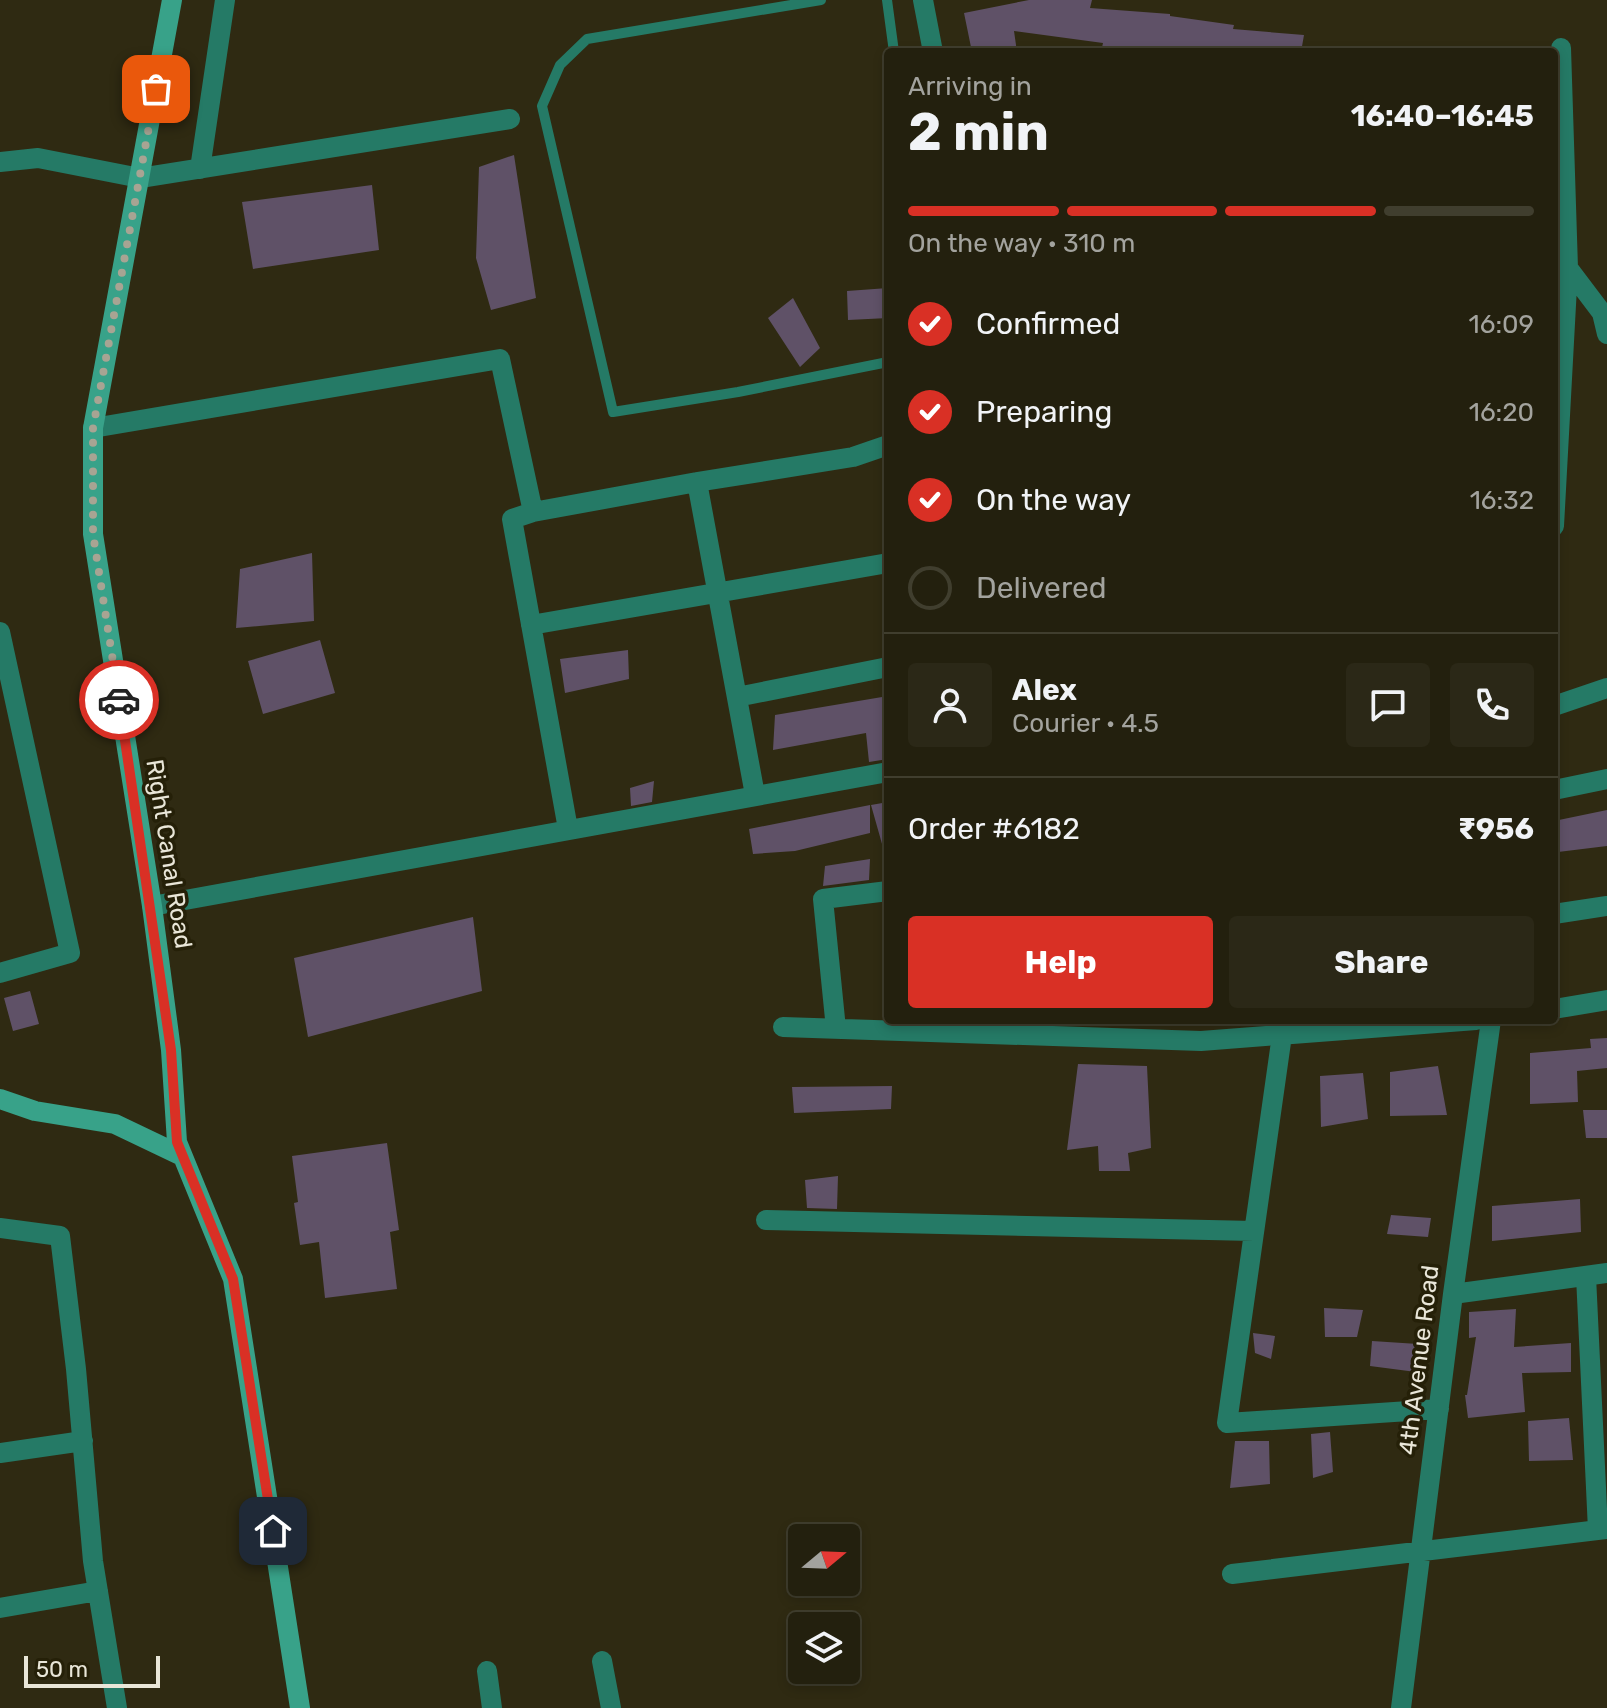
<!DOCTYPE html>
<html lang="en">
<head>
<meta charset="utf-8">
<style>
	:root { --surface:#23200e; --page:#2b2817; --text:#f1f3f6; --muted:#a3a39e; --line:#403e2e; --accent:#d93025 }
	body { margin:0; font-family:Rubik,sans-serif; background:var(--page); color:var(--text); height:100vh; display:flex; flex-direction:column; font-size:30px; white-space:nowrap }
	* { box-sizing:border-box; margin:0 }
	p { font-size:26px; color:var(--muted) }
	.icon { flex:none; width:44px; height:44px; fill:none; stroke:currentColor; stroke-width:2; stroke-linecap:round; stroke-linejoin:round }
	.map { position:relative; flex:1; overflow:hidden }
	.details { position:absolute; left:884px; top:48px; width:674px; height:976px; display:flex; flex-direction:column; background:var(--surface); border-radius:8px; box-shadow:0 4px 12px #0003,0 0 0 2px var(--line) }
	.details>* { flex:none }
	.needle { width:52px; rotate:71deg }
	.controls { position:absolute; left:788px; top:1524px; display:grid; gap:16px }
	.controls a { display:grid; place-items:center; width:72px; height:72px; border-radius:8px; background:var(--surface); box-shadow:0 4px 12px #0003,0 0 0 2px var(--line); font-size:40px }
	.scale { position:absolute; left:24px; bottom:20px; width:136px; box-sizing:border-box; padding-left:8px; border:4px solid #e9e6d8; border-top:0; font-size:22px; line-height:28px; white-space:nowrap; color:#e9e6d8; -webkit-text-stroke:6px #252008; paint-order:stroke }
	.pin { position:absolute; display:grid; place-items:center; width:68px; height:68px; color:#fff; margin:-34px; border-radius:16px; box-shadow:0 4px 12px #0006 }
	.courier { position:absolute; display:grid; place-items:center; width:80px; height:80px; margin:-40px; border:6px solid #d93025; border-radius:50%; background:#fff; color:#222; box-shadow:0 2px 10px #0007 }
	.headline em { font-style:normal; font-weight:700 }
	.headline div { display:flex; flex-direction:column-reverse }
	.headline { display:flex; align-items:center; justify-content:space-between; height:136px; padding:0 24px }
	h1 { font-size:52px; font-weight:700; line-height:60px }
	.bar { display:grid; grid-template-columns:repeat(4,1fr); gap:12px 8px; align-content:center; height:96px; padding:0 24px }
	.bar i { height:10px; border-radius:6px; background:var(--line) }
	.bar .selected { background:var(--accent) }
	.bar p { grid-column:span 4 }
	.line { display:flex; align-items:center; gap:20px; padding:0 24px; border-top:2px solid var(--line) }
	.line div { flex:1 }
	.round { display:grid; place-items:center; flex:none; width:84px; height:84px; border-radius:8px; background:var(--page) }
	ol { padding:0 24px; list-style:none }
	li { display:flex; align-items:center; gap:24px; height:88px }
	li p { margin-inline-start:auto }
	li .icon { padding:8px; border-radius:50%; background:var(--accent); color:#fff; stroke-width:4 }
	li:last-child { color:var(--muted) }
	li i { width:44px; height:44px; border:4px solid var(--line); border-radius:50% }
	.action { display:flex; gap:16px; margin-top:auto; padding:16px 24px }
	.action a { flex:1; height:92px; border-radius:8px; background:var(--accent); color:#fff; font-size:32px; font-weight:700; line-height:92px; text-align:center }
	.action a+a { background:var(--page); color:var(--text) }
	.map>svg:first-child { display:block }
	.building { fill:#5f5167 }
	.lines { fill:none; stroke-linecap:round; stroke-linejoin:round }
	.lane { stroke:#257a66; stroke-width:10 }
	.street { stroke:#257a66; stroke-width:20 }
	.secondary { stroke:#38a289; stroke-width:20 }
	.done { stroke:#a8a493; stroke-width:8; stroke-dasharray:0 14.4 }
	.route { stroke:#d93025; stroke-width:10 }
	.labels { text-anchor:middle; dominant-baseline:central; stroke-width:7; stroke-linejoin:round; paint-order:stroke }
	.street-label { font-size:24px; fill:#e9e6d8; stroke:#252008 }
</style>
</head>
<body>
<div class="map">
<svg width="1607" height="1708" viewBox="0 0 1607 1708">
	<rect width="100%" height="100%" fill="#2f2a12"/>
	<path class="building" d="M 1029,0 L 1092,0 L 1090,8 L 1170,14 L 1170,16 L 1234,25 L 1233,29 L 1304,35 L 1301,52 L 1101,52 L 1103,43 L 1014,31 L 1017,52 L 972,52 L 964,13 Z
		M 514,155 L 536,298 L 491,310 L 476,258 L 479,167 Z
		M 372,185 L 379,250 L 253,269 L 242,202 Z
		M 888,288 L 888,318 L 848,320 L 847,291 Z
		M 793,298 L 820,348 L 800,367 L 768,318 Z
		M 312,553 L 314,621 L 236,628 L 240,569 Z
		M 320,640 L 335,693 L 263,714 L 248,661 Z
		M 628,650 L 629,679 L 565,693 L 560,659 Z
		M 888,696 L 888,759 L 869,762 L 866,733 L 773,750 L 775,715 Z
		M 654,781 L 652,802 L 631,806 L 630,788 Z
		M 888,802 L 888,850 L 884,851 L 871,805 Z
		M 870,805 L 870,833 L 795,851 L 753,854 L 749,829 Z
		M 1607,810 L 1607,846 L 1558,852 L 1554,821 Z
		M 870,859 L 869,880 L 823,886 L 825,866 Z
		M 473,917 L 482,991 L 308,1037 L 294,958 Z
		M 30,991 L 39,1024 L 13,1031 L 4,998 Z
		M 1607,1038 L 1607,1068 L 1577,1071 L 1578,1102 L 1530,1104 L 1530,1053 L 1591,1048 L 1590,1039 Z
		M 1078,1064 L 1147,1066 L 1151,1148 L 1128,1153 L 1130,1171 L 1099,1171 L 1098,1146 L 1067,1150 Z
		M 1438,1066 L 1447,1115 L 1390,1116 L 1390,1072 Z
		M 1363,1073 L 1368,1119 L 1321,1127 L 1320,1076 Z
		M 892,1086 L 891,1109 L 794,1113 L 792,1087 Z
		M 1583,1110 L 1607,1110 L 1607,1138 L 1586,1138 Z
		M 387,1143 L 399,1230 L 390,1232 L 397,1289 L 325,1298 L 319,1242 L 300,1245 L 294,1203 L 298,1202 L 292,1156 Z
		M 838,1176 L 837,1209 L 807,1208 L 805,1180 Z
		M 1580,1199 L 1581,1232 L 1492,1241 L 1492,1206 Z
		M 1391,1215 L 1431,1218 L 1428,1237 L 1387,1234 Z
		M 1324,1308 L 1363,1310 L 1357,1337 L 1325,1337 Z
		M 1516,1309 L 1514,1347 L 1571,1343 L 1571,1372 L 1522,1373 L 1525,1412 L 1468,1418 L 1465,1395 L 1467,1395 L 1476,1337 L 1469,1338 L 1469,1312 Z
		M 1253,1333 L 1275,1336 L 1271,1359 L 1255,1353 Z
		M 1372,1341 L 1418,1344 L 1416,1372 L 1370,1366 Z
		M 1569,1418 L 1573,1460 L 1529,1461 L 1528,1421 Z
		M 1330,1432 L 1333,1472 L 1313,1478 L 1311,1434 Z
		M 1235,1441 L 1269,1441 L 1270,1484 L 1230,1488 Z"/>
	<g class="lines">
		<path class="lane" d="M 821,0 L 587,39 L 560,65 L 542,106 L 613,412 L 738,392 L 888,362
			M 887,0 L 894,52"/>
		<path class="street" d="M 923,0 L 933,52
			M 0,162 L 38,158 L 140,178 L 510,119
			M 200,169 L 225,0
			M 1554,270 L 1568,268 L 1602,313 L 1607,334
			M 93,428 L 500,359 L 533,512
			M 1554,526 L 1568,268 L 1561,48
			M 531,625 L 888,563
			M 0,632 L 70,953 L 0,973
			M 737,697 L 888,667
			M 1554,706 L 1607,688
			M 1554,790 L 1607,779
			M 755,795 L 697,482 L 853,457 L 888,445
			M 568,829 L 512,519 L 533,512 L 697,482
			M 152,906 L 888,772
			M 1554,914 L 1607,906
			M 1554,1009 L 1607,1000
			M 783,1027 L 1201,1041 L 1476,1020
			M 836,1029 L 823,899 L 888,891
			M 1282,1035 L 1227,1423 L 1439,1409
			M 766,1220 L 1254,1231
			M 0,1228 L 60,1236 L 76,1369 L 93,1561 L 117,1708
			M 1586,1276 L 1598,1530
			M 1453,1294 L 1607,1273
			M 0,1453 L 83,1441
			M 1232,1574 L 1607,1529
			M 0,1608 L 98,1591
			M 602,1661 L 611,1708
			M 487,1671 L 492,1708
			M 1401,1708 L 1453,1294 L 1491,1020"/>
		<path class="secondary" d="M 172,0 L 93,428 L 93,534 L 152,906 L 171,1050 L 177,1142 L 233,1279 L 300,1708
			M 0,1099 L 35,1111 L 115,1124 L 182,1156"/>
	</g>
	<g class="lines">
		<path class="done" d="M 119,700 L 93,534 L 93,428 L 156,89"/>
		<path class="route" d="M 119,700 L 171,1050 L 177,1142 L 233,1279 L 273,1531"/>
	</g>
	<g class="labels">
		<g class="street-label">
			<text transform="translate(169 854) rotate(81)">Right Canal Road</text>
			<text transform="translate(1419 1360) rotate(-83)">4th Avenue Road</text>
		</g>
	</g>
</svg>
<div class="controls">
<a><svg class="needle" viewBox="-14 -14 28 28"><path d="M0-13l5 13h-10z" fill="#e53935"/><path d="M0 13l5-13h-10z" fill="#a3a39e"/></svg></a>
<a><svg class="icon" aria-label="layers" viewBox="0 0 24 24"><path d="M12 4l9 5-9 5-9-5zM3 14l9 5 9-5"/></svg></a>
</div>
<div class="scale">50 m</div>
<div class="pin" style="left:156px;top:89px;background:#ea580c"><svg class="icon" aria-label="bag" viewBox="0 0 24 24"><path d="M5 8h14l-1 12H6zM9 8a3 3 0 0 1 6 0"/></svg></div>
<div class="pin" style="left:273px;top:1531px;background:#1f2937"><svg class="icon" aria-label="home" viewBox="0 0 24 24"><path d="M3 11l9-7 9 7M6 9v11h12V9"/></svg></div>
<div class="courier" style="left:119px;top:700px"><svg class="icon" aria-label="car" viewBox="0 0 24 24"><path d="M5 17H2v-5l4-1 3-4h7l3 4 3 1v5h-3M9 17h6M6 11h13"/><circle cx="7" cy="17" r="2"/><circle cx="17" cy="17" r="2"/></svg></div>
<section class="details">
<div class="headline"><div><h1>2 min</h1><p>Arriving in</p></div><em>16:40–16:45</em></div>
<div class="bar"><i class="selected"></i><i class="selected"></i><i class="selected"></i><i></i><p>On the way · 310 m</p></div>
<ol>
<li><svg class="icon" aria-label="check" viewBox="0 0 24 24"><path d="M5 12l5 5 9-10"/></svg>Confirmed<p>16:09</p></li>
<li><svg class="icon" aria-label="check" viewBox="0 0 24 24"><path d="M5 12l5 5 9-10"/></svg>Preparing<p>16:20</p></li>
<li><svg class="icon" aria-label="check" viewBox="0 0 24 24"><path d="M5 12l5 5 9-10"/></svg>On the way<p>16:32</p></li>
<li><i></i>Delivered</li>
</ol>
<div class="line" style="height:144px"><a class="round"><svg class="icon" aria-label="person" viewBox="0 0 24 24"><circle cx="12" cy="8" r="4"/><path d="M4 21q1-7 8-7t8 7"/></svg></a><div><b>Alex</b><p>Courier · 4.5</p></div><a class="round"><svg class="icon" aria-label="chat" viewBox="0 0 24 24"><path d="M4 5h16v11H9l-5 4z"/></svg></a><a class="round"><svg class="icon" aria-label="phone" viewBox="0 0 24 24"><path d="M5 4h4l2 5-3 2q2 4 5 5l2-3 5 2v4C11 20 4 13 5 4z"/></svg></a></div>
<div class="line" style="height:104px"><div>Order #6182</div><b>₹956</b></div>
<div class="action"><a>Help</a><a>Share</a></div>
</section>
</div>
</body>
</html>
